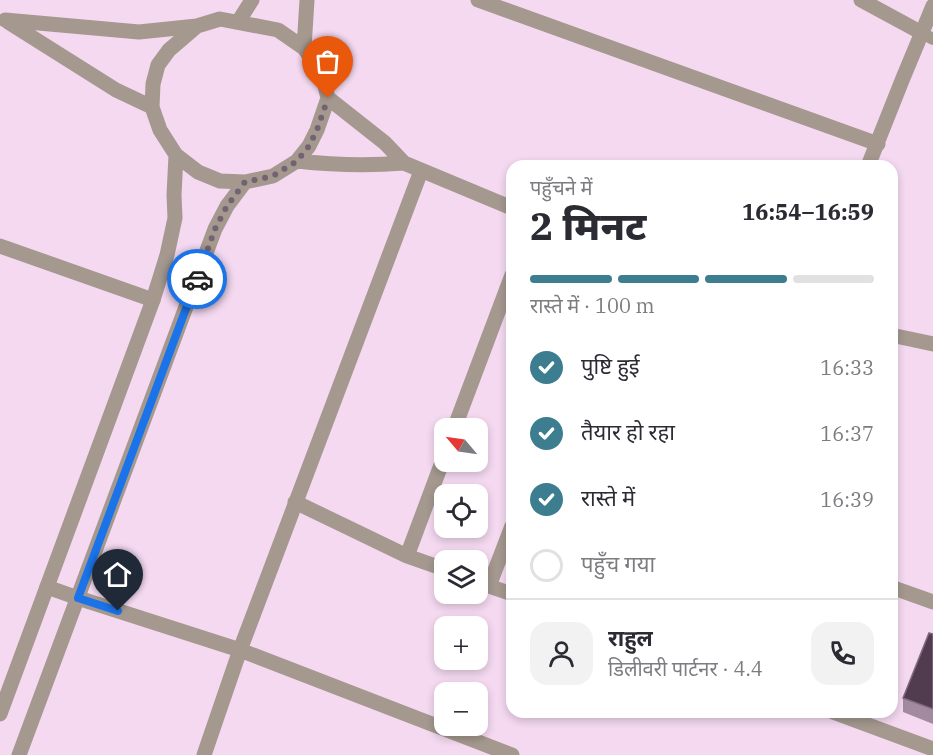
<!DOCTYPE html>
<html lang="hi">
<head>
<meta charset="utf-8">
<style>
	:root { --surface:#fff; --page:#f2f2f3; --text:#2b2b33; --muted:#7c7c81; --line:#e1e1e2; --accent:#3c7d90 }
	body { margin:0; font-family:"IBM Plex Serif","Noto Sans Devanagari",serif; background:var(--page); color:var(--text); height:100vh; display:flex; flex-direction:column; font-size:22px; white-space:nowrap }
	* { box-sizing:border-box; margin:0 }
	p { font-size:20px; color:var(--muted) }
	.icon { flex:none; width:33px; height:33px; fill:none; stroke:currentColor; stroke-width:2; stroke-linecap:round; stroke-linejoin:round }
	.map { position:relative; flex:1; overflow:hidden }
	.drawer { position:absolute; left:506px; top:160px; width:392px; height:558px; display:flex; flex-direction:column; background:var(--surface); border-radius:18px; box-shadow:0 3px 9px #0003 }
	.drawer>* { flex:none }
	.needle { width:39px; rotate:299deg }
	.buttons { position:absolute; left:434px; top:418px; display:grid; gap:12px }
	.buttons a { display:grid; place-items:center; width:54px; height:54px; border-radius:12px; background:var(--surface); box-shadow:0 3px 9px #0003; font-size:30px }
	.pin { position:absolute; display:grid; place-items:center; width:51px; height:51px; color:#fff; margin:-62px -26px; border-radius:50% 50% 50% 0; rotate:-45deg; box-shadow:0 0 6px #0007 }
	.pin .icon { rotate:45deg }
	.courier { position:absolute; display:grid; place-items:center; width:60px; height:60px; margin:-30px; border:4px solid #1a73e8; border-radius:50%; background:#fff; color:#222; box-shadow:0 2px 8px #0007 }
	.summary em { font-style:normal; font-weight:800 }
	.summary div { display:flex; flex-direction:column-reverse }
	.summary { display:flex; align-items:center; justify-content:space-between; height:102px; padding:0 24px }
	h1 { font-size:39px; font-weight:800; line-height:45px }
	.bar { display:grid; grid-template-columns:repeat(4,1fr); gap:9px 6px; align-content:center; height:72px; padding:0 24px }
	.bar i { height:8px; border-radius:4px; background:var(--line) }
	.bar .current { background:var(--accent) }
	.bar p { grid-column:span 4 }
	.line { display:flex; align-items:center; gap:15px; padding:0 24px; border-top:2px solid var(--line) }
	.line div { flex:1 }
	.round { display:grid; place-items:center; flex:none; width:63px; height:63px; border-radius:18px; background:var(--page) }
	ol { padding:0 24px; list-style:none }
	li { display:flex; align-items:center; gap:18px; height:66px }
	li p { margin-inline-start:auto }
	li .icon { padding:6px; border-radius:50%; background:var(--accent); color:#fff; stroke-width:4 }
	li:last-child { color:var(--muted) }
	li i { width:33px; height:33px; border:3px solid var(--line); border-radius:50% }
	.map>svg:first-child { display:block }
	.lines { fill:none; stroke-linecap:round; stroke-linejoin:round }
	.service { stroke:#a4988f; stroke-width:12 }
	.minor { stroke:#a4988f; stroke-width:15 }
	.tertiary { stroke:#a4988f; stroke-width:15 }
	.wall { fill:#a28aa0 }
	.building { fill:#513c4f; stroke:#826b80; stroke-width:1.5 }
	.done { stroke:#736372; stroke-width:6; stroke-dasharray:0 10.8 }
	.route { stroke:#1a73e8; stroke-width:8 }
</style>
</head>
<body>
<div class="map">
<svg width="933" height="755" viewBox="0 0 933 755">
	<rect width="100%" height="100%" fill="#f4d9f1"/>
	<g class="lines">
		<path class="service" d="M 922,33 L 933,39"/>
		<path class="minor" d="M 478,0 L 878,144
			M 861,0 L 922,33
			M 868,166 L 903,78 L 933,6
			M 0,246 L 153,300
			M 454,429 L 512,275
			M 295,502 L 407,556 L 444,569
			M 407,556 L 444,457
			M 477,582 L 512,594
			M 489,586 L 512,526
			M 47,587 L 78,598 L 240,650 L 512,755
			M 891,587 L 933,602
			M 833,712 L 933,749
			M 204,755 L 240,650 L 421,171"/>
		<path class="tertiary" d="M 220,19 L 278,30 L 304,48 L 322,74 L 328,98 L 317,130 L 309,146 L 297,161 L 273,176 L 245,182 L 220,181 L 198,172 L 176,155 L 160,130 L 152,107 L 153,84 L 158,65 L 169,50 L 197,26 Z
			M 5,20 L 139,32 L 197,26
			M 8,22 L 116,90 L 152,107
			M 238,22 L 252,0
			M 304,48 L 307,0
			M 328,98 L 385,143 L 404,163 L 512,208
			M 297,161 C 333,165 368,166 404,163
			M 891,335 L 933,344
			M 0,714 L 153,300 L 167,255 L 175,218 L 174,195 L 176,155
			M 19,755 L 215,229 L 227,206 L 245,182"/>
	</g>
	<path class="wall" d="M 933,634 L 933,724 L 903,712 L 903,698 Z"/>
	<path class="building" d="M 929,633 L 933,634 L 933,709 L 903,698 Z"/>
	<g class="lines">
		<path class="done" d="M 197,279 L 215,229 L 227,206 L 245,182 L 273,176 L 297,161 L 309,146 L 317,130 L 328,98"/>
		<path class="route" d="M 118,611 L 78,598 L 197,279"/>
	</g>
</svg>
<div class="buttons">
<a><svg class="needle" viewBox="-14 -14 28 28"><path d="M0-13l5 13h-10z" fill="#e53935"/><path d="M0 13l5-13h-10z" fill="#7c7c81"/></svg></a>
<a><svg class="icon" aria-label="locate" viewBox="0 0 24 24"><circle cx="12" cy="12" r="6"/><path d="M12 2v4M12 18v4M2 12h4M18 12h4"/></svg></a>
<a><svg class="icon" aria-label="layers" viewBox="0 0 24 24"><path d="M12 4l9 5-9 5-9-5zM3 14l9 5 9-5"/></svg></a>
<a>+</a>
<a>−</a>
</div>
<div class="pin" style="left:328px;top:98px;background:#ea580c"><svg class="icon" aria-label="bag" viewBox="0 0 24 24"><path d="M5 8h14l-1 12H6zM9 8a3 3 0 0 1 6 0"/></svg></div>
<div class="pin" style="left:118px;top:611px;background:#1f2937"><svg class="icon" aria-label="home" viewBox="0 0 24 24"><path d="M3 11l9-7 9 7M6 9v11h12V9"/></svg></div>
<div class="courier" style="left:197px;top:279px"><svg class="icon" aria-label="car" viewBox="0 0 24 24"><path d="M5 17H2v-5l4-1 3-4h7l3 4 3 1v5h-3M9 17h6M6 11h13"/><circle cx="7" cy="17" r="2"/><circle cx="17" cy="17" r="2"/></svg></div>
<section class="drawer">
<div class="summary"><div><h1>2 मिनट</h1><p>पहुँचने में</p></div><em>16:54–16:59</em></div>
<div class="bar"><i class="current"></i><i class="current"></i><i class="current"></i><i></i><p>रास्ते में · 100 m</p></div>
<ol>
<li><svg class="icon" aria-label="check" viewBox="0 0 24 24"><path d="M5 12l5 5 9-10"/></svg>पुष्टि हुई<p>16:33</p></li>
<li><svg class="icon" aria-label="check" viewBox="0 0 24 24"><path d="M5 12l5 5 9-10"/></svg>तैयार हो रहा<p>16:37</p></li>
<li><svg class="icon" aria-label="check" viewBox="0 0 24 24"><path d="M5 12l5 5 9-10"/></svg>रास्ते में<p>16:39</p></li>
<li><i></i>पहुँच गया</li>
</ol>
<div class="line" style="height:108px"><a class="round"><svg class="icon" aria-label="person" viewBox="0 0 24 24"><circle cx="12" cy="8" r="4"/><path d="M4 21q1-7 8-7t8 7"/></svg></a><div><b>राहुल</b><p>डिलीवरी पार्टनर · 4.4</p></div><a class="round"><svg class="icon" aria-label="phone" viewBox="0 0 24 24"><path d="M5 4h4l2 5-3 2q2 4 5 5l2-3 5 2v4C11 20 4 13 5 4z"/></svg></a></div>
</section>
</div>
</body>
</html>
